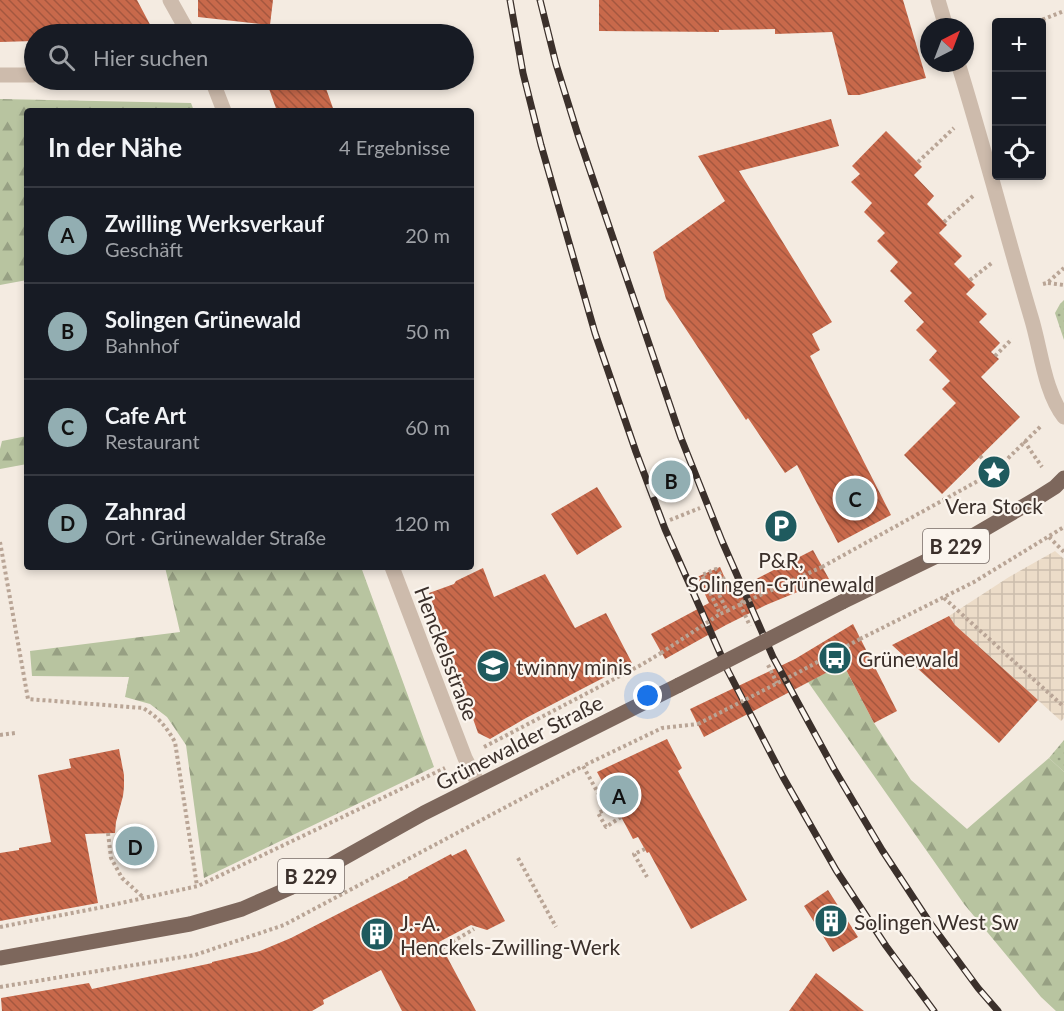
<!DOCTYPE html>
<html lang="de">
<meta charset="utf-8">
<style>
:root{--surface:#171b24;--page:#20242c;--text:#f1f3f6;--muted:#9ea1a6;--line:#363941;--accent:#92aeb2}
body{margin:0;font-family:Lato,sans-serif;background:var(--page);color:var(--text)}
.controls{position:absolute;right:18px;top:18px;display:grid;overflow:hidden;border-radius:6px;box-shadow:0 3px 9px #0003}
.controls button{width:54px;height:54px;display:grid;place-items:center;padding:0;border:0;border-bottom:2px solid var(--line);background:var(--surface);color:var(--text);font:30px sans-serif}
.compass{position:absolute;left:920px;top:18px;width:54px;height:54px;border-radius:50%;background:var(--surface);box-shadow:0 3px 9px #0003;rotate:42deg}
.you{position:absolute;left:648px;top:696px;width:21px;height:21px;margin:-15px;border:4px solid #fff;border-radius:50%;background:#1a73e8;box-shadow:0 0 0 9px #1a73e833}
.badge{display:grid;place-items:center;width:39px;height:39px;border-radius:50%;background:var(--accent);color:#111;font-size:20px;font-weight:700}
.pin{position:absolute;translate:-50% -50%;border:3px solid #fff;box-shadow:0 2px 6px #0006}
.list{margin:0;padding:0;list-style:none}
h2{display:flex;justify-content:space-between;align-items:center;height:78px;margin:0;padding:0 24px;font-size:26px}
h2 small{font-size:20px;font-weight:400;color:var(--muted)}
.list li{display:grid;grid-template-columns:39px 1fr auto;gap:18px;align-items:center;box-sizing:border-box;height:96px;padding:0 24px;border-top:2px solid var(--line)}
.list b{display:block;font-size:22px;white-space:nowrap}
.list p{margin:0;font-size:20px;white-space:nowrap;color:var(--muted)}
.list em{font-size:20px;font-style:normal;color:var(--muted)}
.icon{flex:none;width:33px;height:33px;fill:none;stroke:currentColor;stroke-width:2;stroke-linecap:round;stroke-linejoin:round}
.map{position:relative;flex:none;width:1064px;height:1011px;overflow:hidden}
.search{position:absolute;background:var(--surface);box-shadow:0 3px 9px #0003;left:24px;top:24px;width:450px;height:66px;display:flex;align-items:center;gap:15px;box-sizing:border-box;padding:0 21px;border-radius:33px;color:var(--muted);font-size:22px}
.panel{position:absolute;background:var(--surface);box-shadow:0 3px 9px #0003;left:24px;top:108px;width:450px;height:462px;border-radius:6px}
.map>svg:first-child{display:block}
.grass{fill:url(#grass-dots)}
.forest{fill:url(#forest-firs)}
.plaza{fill:url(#plaza-grid)}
.building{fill:url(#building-back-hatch)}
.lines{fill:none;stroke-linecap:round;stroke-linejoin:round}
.path{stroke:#b9a596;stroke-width:4;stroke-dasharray:3 3;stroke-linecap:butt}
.minor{stroke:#cdbbac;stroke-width:15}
.major{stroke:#7d675c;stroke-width:15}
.rail-casing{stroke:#3b302b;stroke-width:7}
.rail{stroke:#fbf5ee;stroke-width:4.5;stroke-dasharray:14;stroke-linecap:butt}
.path-bridge{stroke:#b9a596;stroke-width:4;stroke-dasharray:3 3;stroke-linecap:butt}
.major-bridge{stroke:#7d675c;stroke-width:15}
.labels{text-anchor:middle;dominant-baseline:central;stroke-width:4.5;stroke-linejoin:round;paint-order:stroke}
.shield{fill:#fbf5ee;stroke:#756b66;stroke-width:1.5}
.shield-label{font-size:20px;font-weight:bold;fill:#3b302b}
.poi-label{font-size:21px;fill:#3b302b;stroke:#fbf5ee;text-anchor:start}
.street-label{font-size:21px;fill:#3b302b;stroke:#fbf5ee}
</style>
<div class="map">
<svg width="1064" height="1011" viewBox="0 0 1064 1011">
<defs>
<pattern id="grass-dots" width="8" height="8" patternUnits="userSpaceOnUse" patternTransform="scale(1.5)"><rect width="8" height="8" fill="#b8c4a0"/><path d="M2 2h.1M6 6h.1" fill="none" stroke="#97a083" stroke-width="1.8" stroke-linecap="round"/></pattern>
<pattern id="forest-firs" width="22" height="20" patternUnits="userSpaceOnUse" patternTransform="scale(1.5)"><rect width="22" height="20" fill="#b8c4a0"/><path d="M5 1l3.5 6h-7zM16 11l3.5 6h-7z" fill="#97a083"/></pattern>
<pattern id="plaza-grid" width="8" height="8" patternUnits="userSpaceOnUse" patternTransform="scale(1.5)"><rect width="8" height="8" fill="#ecdcc8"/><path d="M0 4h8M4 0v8" fill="none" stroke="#cbbdac"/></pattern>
<pattern id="building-back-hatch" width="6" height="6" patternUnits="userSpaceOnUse" patternTransform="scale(1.5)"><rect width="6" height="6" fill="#c8694b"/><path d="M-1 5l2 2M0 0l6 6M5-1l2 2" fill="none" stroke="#a4573f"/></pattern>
</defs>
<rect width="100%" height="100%" fill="#f4ebe1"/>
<path class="grass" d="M1064 300V340L1055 313 1060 304Z
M1064 740V772L1049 758Z"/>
<path class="forest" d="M0 99 191 103 194 111H27V280L0 285Z
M27 436V464L0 469V449L2 441Z
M165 567H361L434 767 204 878 186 745 167 717 150 704 125 697 129 677 32 676 30 651 180 632Z
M843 664 874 723 911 780 967 829 1049 758 1064 772V1011H1056L1041 997 964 904 808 682Z"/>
<path class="plaza" d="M1055 551 1064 559V718L1061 721 955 625 949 616 1009 577Z"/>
<path class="building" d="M0 0H137L155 34H34V41L0 42Z
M198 0H273L270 25 198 17Z
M599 0H903L926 78 859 95H848L832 32 775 34V29L719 30V32L599 31Z
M286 80H323L334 111H277L268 86Z
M831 119 839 146 739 171 832 322 812 334 820 350 810 356 891 515 838 543 797 465 785 473 748 418 746 420 666 299 653 252 725 201 698 156Z
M886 131 922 167 914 175 934 196 927 204 947 225 939 233 962 256 954 264 975 285 966 294 987 314 979 322 1000 343 991 352 999 359 981 377 1020 417 942 494 904 455 956 403 942 389 950 381 929 360 937 351 916 330 924 322 904 301 912 293 890 271 898 262 877 241 885 233 864 212 872 203 851 182 860 174 852 166Z
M597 487 622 527 577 555 551 514Z
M813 550 829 579 766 605 726 625 665 659 651 634 709 603 697 577 720 567 731 592Z
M483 568 494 597 545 574 575 628 606 613 632 663 526 718 490 739 478 733 429 593 454 584 456 581Z
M949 616 955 625 1038 700 999 743 892 645Z
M853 624 897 711 874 723 843 664 704 737 690 709 795 659Z
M667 739 682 768 678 771 747 900 691 929 649 852 647 853 638 837 633 839 597 772Z
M119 749 124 775V787L123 796 116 822 115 833 85 834 98 903 0 921V853L19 850V848L51 842 38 775 71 768 69 759Z
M466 849 505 921 487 930 471 925 439 942 476 1011H402L381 970 323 1000 324 1004 312 1011H2L1 998 89 983 92 989 212 963V962L260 951 291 938 408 878V877L451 854 452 856Z
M828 890 858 937 833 952 804 906Z
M816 973 864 1011H789Z"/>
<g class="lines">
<path class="path" d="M1037 22 1039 21 1064 11
M918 162 954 128
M944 222 973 196
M970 280 993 262
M1048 283 1064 285
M1043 284 1047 283 1064 268
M995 356 1012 339
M1024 441 1042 467
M980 456 994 472
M670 520 700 508
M1049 537 1064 552
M0 542 28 699 143 708C159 718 165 725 175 742L197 886
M822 567 994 472 1042 425
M714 584 727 611 743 603 716 569 702 575 720 614 727 611
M944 598 1063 706 1064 705
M740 604 750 626
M860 639 974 582 1064 527
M768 665 777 683
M0 735 15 733
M484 747 641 665 661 653
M621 817 606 827 598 813 607 809 583 766 662 728 698 724
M108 833 111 858 122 878 144 898
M645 849 634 854 647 877
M518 858 556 927
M0 927 103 907 198 886 445 768
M442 948 474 929
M0 987 195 955 284 925 583 766"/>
<path class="minor" d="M170 0 189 34
M938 0 946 27
M958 63C984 147 1006 233 1031 317 1041 349 1044 391 1064 417
M0 75H34
M212 80 224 111
M392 567 465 758 479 785"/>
<path class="major" d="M842 602 947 551 1036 499 1055 487 1064 478
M0 958 190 924 242 909 290 888 424 813 679 685"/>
<g class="rail-casing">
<path id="rail" d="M510 0 523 73 541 145 595 333 636 452 665 529 728 671 783 777 836 870 886 946 934 1011
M540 0 556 64 578 135 681 438 722 541 773 657 834 769 882 850 928 920 978 988 998 1011"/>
</g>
<use href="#rail" class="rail"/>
<path class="path-bridge" d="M743 603 822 567
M661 653 720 614
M698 724 801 671 860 639"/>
<path class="major-bridge" d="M679 685 842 602"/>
</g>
<defs>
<g id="sight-disc" transform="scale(1.725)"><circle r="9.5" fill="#1f5a5e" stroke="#fbf5ee"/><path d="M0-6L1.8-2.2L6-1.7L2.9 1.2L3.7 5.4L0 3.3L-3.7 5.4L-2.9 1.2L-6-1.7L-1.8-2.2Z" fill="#fff"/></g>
<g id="parking-disc" transform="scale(1.725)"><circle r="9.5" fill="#1f5a5e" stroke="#fbf5ee"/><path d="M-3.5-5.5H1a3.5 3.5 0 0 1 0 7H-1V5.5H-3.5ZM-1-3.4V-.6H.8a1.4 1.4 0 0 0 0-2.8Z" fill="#fff"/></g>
<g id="bus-disc" transform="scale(1.725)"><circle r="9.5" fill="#1f5a5e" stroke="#fbf5ee"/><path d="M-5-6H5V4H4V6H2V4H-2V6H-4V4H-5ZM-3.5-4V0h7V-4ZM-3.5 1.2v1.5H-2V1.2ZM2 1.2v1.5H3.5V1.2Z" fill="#fff"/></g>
<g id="school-disc" transform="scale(1.725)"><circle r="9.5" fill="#1f5a5e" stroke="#fbf5ee"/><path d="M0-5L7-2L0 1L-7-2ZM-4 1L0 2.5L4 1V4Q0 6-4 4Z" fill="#fff"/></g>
<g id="building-disc" transform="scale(1.725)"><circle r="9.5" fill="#1f5a5e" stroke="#fbf5ee"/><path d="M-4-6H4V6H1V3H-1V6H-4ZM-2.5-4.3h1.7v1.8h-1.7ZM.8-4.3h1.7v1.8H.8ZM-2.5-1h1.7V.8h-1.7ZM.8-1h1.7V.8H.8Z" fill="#fff"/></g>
</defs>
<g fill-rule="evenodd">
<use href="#sight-disc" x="994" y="472"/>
<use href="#parking-disc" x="781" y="526"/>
<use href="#bus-disc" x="835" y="658"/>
<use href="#school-disc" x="493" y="666"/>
<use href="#building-disc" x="831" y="921"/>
<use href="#building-disc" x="377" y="934"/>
</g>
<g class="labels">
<g class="shield">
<rect x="923" y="529" width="66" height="34" rx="4.5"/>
<rect x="278" y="859" width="66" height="34" rx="4.5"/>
</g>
<g class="shield-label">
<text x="956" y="546">B 229</text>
<text x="311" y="876">B 229</text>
</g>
<g class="poi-label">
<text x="994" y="505" text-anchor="middle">Vera Stock</text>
<text x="781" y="559" text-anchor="middle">P&amp;R,<tspan x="781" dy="24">Solingen-Grünewald</tspan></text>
<text x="858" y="658">Grünewald</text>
<text x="516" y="666">twinny minis</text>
<text x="854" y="921">Solingen West Sw</text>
<text x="400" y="922">J.-A.<tspan x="400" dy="24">Henckels-Zwilling-Werk</tspan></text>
</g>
<g class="street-label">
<text transform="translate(447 653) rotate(69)">Henckelsstraße</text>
<text transform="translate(519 742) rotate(-27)">Grünewalder Straße</text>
</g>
</g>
</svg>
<div class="controls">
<button>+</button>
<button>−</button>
<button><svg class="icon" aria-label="locate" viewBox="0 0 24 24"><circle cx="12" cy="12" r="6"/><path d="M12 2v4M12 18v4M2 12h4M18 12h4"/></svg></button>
</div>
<svg class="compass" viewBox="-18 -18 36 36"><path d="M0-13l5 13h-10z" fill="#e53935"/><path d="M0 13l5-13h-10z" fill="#9ea1a6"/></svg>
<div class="you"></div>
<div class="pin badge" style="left:619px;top:795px">A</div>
<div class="pin badge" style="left:671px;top:480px">B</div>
<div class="pin badge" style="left:855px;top:498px">C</div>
<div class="pin badge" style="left:135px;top:846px">D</div>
<div class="search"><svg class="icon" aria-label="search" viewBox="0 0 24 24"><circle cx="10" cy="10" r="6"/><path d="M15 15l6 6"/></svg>Hier suchen</div>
<section class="panel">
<h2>In der Nähe<small>4 Ergebnisse</small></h2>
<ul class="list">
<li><span class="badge">A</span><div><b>Zwilling Werksverkauf</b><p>Geschäft</p></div><em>20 m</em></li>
<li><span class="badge">B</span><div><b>Solingen Grünewald</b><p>Bahnhof</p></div><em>50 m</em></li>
<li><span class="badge">C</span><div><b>Cafe Art</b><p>Restaurant</p></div><em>60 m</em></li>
<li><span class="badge">D</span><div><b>Zahnrad</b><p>Ort · Grünewalder Straße</p></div><em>120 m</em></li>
</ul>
</section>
</div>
